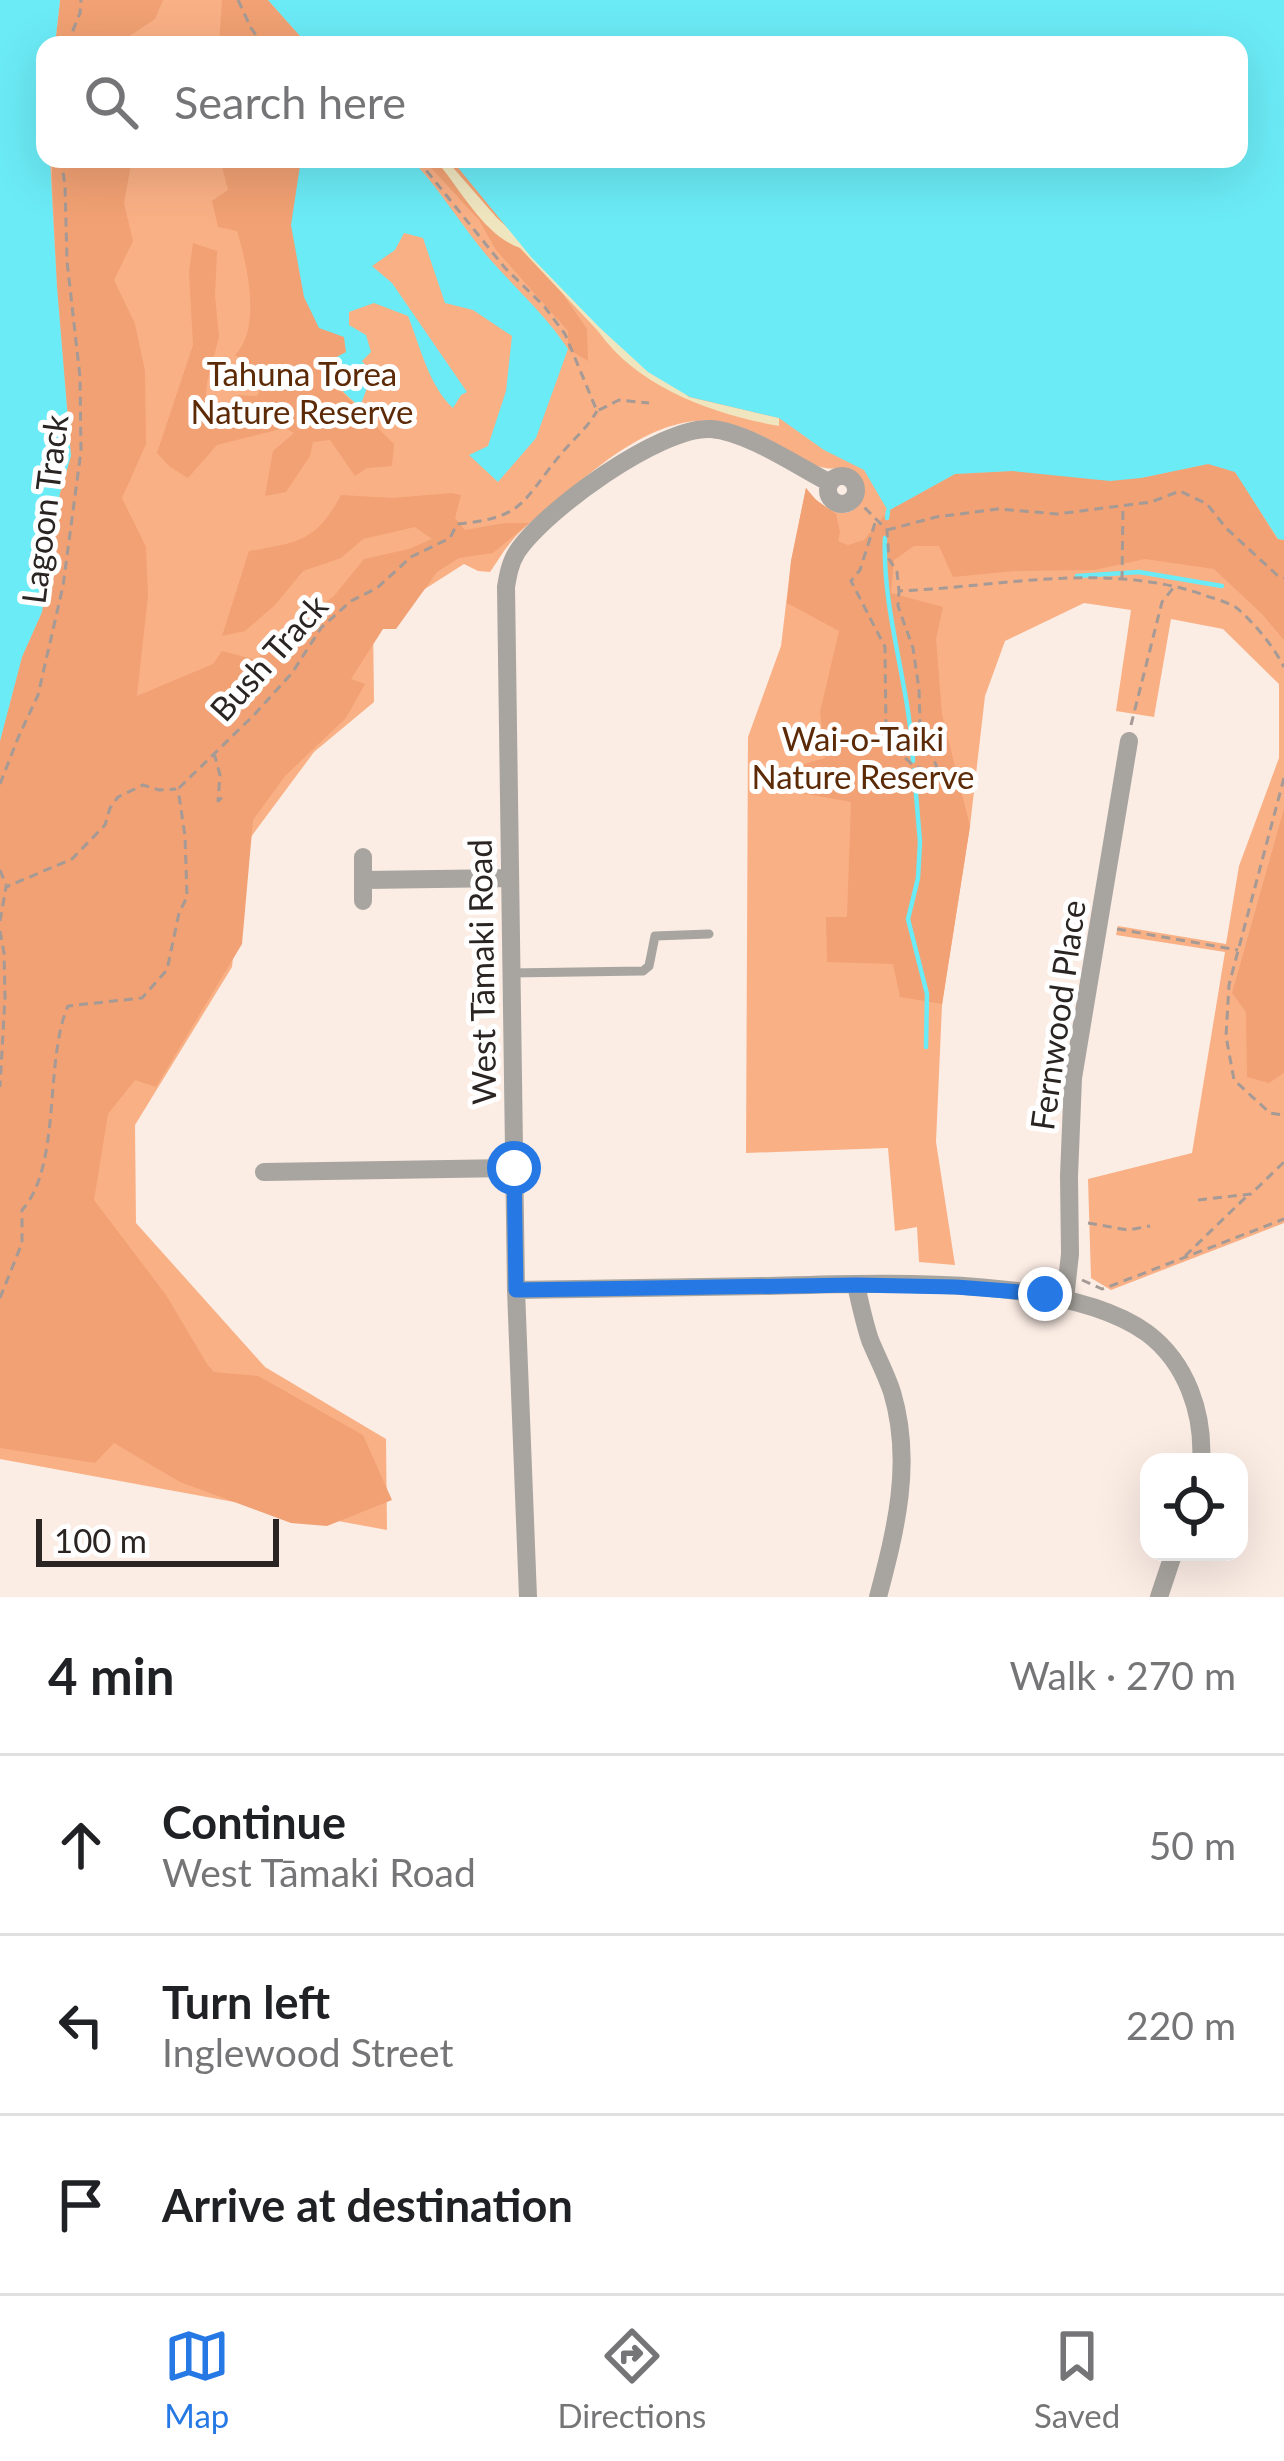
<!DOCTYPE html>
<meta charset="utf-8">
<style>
:root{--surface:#fff;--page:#f2f2f2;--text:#202124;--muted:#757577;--line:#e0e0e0;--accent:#2679e4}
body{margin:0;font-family:Lato,sans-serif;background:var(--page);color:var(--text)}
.controls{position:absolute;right:36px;bottom:36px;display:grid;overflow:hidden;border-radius:24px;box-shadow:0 12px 48px #0002}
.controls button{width:108px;height:108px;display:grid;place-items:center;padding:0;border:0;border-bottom:3px solid var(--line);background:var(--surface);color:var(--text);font:60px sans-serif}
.scale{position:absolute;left:36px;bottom:30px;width:243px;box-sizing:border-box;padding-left:12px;border:6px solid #2a2522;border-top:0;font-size:33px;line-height:42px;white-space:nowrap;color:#2a2522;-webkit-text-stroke:9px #fff;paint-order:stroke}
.stop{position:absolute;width:36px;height:36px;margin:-27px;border:9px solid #2679e4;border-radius:50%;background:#fff}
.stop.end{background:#2679e4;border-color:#fff;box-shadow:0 3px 12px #0008}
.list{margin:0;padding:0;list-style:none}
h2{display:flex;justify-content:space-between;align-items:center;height:156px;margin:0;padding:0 48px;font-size:51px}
h2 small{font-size:39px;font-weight:400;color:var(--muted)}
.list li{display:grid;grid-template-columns:78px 1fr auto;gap:36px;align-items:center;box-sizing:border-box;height:180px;padding:0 48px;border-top:3px solid var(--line)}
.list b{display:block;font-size:45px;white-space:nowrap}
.list p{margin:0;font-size:39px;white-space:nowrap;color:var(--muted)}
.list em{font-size:39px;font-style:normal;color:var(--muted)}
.icon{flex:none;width:66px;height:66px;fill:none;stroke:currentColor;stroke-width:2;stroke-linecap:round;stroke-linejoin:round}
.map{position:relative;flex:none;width:1284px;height:1597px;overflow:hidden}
.search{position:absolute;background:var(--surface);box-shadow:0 12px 48px #0002;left:36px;right:36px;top:36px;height:132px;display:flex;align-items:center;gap:30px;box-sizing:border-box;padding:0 42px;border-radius:24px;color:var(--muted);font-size:45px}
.sheet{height:696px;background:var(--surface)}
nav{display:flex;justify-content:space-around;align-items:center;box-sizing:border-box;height:168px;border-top:3px solid var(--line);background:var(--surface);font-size:33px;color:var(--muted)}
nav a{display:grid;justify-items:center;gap:6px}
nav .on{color:var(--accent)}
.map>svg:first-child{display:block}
.green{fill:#fab085;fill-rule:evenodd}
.forest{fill:#f1a173}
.sand{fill:#efe6c0}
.water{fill:#6bebf6}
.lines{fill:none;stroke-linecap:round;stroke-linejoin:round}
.stream{stroke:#6bebf6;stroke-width:4.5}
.path{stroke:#a59a95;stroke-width:3;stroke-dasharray:9 6;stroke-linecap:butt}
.lane{stroke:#a8a49f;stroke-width:9}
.street{stroke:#a8a49f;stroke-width:18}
.route{stroke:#2679e4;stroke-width:15}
.labels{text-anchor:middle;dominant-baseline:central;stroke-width:10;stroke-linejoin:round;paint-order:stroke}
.park-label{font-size:33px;fill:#5c2a06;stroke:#fff}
.street-label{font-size:33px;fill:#2a2522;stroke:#fff}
</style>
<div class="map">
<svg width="1284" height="1597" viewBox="0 0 1284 1597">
<rect width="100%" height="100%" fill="#fbece4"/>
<path class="green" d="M0 0H60L56 37 63 0H1284V1223L1111 1290 1091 1278 1088 1179 1192 1153 1225 952 1116 935 1118 926 1226 944 1239 866 1279 758V684L1223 629 1171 619 1154 717 1116 711 1131 610 1084 603 1005 641 985 696 970 826 942 1005 936 1142 955 1265 919 1262 917 1227 895 1231 888 1148 746 1153 748 737 781 646 791 562 806 488C812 498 830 513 843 513 859 513 868 494 861 480 852 462 835 472 821 467 815 466 809 462 804 459 775 443 745 423 711 421 653 416 593 470 552 505 538 517 522 528 511 542 503 551 497 562 490 572L478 571 464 564 373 622 374 702 314 752 245 845 232 967 135 1125 136 1223 265 1367 386 1439 387 1530 0 1459ZM306 44 1239 45V159H451L490 210 446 159H54L53 184 50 159H45V45Z"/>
<path class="forest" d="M60 0H163L155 19 125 39 126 45H55Z
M222 0H268L308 45H219Z
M51 159H132L124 203 133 241 114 280 135 324 145 371 146 444 122 498 146 547 148 595 137 696 213 664 222 651 256 660 274 641 334 596 364 559 409 549 432 539 415 527 363 539 341 558 303 571 275 605 245 631 222 636 249 551C297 543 317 541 341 495L392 498 452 493 461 495 455 518 465 530 505 523H529L493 553 459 558 437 572 396 629H383L351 679 365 684 346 718 285 776 253 820 242 944 156 1087 135 1080 108 1114 94 1200 166 1295 207 1364 214 1372 258 1376 363 1435 392 1500 327 1526 291 1523 180 1482 114 1443 95 1463 0 1448V741L22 657 42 612 60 493 71 456 57 287Z
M220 159H301L297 191 344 337 346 352 333 360 332 368 337 387 394 444 392 466 367 468 355 476 330 440 313 442 310 456 286 492 265 496 273 451 294 433 285 428 217 445 188 478 170 467 157 453 193 345 189 272 193 243 217 251 215 296 219 337 207 383 204 415 219 416 237 395 257 396 267 376 235 355C262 328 247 264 237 231L218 227 212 201 228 190Z
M423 159H451L560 290 587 329 588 361 568 349V331L496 250 479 220Z
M1209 464 1235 471 1277 539 1284 540V640L1262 614 1214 569 1145 559 1094 570 1015 571 953 577 939 546H914L894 560 891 593 943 607 936 639 942 714 970 826 942 1004 900 997 893 964 827 962 826 917H847L851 802 801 793 797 766 825 758 820 712 839 631 787 603 791 561 806 488 816 500 836 514 840 532 838 541 848 545 864 540 888 511 955 474 1012 471 1141 478Z
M1284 809V1073L1269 1083 1247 1077 1246 1012 1232 993Z"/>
<path class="sand" d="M449 163 497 218 689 397 779 418V426C713 414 638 388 598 331L520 248C486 236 463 194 442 168Z"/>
<path class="water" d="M0 0H60L55 45H45V159H50L57 287 71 456 60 493 42 612 22 657 0 741Z
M268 0H1284V540L1278 539 1235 472 1208 464 1141 478 1110 481 1012 471 955 474 888 511 864 470 824 450 779 418 690 397 648 372 599 327 531 257 451 159H1239V45H308Z
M301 159H411C439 188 461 225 487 256 514 287 546 315 568 349L536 438 498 482 469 455 488 446 506 391 512 336 473 310 445 303 423 238 404 233 395 250 372 266 392 283 467 392 461 395 453 408C429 386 420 346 408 316L374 303 349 312V325L366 335 371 352 362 361 372 374 360 407C344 393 330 383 333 359L346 352 344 337 319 328 304 297 291 225Z"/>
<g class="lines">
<path class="stream" d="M887 518 888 511
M885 538C882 613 910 685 913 761
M1077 576 1139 572 1222 586
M914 770 920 842 918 878 908 919 927 994 926 1047"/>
<path class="path" d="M238 0 251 28 263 45
M67 45 80 13 81 0
M417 159 505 268 544 306 565 334 597 411 619 400 649 403
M854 497 887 530 889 559 897 572 899 591C999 587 1106 561 1204 595 1215 599 1229 602 1238 609 1255 624 1274 647 1284 667
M875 523 860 570 851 581 885 647 886 731 902 755 914 766 940 775 920 725 919 689 913 648 898 606 899 591
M887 530 936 517 998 509 1057 514 1151 502 1180 491 1207 504 1226 528 1277 575 1284 578
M1122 580 1123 507
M1131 725 1162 602 1174 587
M214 753 220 775 218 801 224 796
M1284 778 1229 985 1226 1036 1234 1080 1270 1113 1284 1115
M0 784 18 738 38 695 63 586 81 451 80 377 67 261 65 185 61 159
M179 788 253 716 292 673 321 628 351 601 377 588 411 557 450 538 457 524C525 518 522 501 561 454 575 437 585 431 597 411
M0 870 6 885
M0 921 6 887 72 859 105 825 110 808 118 797 143 785 159 790 176 789
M1117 929 1238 950
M0 931 4 953 5 997 0 1087
M1198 1200 1251 1194 1284 1162
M1088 1223 1128 1230 1150 1226
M1185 1256 1247 1196
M1082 1280 1102 1289 1108 1287 1284 1219
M0 1298 22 1243V1210C62 1166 44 1060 68 1006L142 998 167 970 179 913 187 897 185 836 178 789"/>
<path class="lane" d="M511 973 643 971 649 966 655 936 709 934"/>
<path class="street" d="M828 490a14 14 0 1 1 28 0a14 14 0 1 1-28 0Z
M364 880 509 878
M363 901V857
M264 1172 514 1168
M856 1285C860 1303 864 1322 870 1340 877 1357 886 1374 892 1392 913 1462 896 1529 878 1597
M516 1290C598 1289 680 1287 763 1286 866 1284 1062 1272 1147 1333 1187 1363 1204 1414 1201 1462
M1065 1299 1070 1254 1069 1176 1073 1078 1129 741
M528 1597 516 1290 506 587C508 575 510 563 517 552 544 511 660 426 711 429 748 432 797 466 830 483
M1159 1597 1174 1552"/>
</g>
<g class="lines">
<path class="route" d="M514 1168 516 1290 856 1285 956 1287 1045 1294"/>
</g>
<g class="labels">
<g class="park-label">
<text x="302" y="373">Tahuna Torea<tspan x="302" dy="38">Nature Reserve</tspan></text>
<text x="863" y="738">Wai-o-Taiki<tspan x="863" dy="38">Nature Reserve</tspan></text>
</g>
<g class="street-label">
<text transform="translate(44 509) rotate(-83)">Lagoon Track</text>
<text transform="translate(268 657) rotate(-48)">Bush Track</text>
<text transform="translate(481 972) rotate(-91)">West Tāmaki Road</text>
<text transform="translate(1057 1015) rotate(-82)">Fernwood Place</text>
</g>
</g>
</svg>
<div class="controls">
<button><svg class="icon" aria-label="locate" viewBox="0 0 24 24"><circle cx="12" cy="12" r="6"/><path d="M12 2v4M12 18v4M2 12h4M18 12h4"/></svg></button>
</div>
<div class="scale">100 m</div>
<div class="stop" style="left:514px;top:1168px"></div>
<div class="stop end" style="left:1045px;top:1294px"></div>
<div class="search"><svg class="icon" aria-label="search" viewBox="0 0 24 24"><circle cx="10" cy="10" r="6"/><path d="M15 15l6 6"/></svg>Search here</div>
</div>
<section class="sheet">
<h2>4 min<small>Walk · 270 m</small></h2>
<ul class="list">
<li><svg class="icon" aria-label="ahead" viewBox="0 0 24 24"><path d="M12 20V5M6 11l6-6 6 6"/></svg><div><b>Continue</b><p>West Tāmaki Road</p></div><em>50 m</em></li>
<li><svg class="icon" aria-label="left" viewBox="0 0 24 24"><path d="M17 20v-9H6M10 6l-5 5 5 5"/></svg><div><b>Turn left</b><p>Inglewood Street</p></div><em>220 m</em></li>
<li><svg class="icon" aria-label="arrive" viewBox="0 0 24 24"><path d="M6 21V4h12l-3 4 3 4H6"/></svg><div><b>Arrive at destination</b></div></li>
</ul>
</section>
<nav>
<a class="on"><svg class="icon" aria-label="map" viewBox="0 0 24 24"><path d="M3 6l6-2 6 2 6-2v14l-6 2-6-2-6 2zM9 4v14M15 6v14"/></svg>Map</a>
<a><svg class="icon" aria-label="directions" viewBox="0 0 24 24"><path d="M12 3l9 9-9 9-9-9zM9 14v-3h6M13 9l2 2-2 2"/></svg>Directions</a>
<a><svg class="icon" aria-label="saved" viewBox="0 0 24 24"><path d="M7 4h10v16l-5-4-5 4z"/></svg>Saved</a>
</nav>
